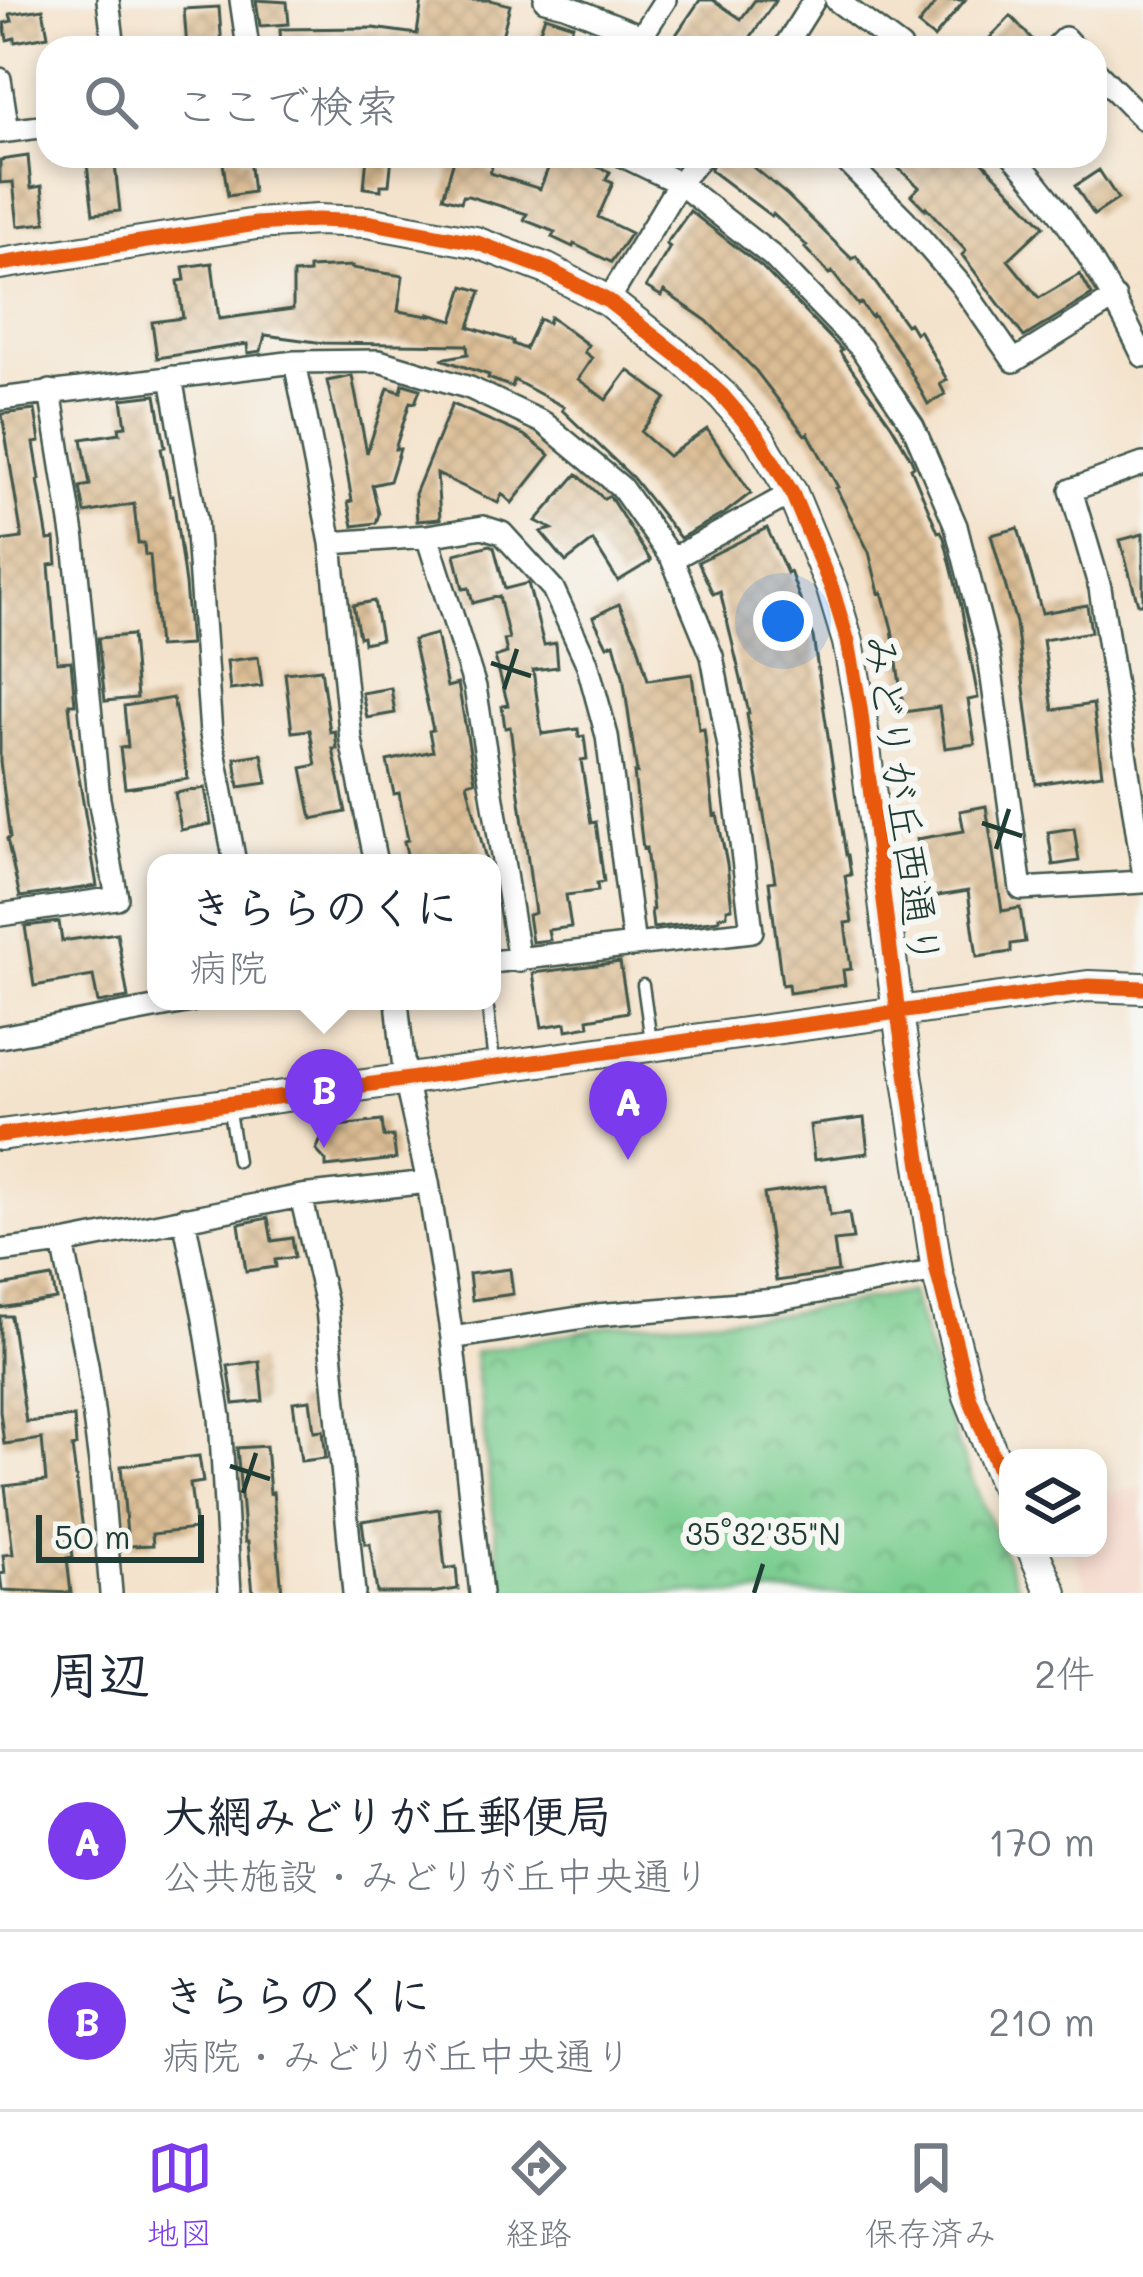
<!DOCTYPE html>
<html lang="ja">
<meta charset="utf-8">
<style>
:root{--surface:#fff;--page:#f6f6f7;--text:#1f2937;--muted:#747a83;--line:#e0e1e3;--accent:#7c3aed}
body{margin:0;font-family:Mali,"Klee One",sans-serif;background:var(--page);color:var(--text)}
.controls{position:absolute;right:36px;bottom:36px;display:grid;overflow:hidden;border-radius:24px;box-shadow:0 6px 18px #0003}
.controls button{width:108px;height:108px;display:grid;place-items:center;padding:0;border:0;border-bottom:3px solid var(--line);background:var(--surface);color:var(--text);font:60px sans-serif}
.scale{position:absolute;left:36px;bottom:30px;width:168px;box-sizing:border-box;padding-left:12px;border:6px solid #1f3d34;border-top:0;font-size:33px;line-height:42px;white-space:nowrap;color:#1f3d34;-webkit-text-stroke:9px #f6f6f2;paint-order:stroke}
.you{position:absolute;left:783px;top:621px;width:42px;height:42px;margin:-30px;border:9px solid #fff;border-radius:50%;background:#1a73e8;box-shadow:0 0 0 18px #1a73e833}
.badge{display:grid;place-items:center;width:78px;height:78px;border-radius:50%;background:var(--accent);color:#fff;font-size:39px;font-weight:700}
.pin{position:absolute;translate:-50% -99px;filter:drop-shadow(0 3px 6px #0008)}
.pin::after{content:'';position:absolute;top:63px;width:42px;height:36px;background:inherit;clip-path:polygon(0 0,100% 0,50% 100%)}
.popup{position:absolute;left:147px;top:854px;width:354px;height:156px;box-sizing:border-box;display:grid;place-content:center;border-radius:24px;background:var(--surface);filter:drop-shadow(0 3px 9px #0005);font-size:39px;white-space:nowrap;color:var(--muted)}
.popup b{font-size:45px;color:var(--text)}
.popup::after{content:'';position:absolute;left:50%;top:100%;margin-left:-24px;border:24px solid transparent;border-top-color:var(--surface)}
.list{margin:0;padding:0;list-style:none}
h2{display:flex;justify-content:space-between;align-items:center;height:156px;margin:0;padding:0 48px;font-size:51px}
h2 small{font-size:39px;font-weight:400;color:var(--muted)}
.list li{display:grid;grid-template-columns:78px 1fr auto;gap:36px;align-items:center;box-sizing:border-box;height:180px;padding:0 48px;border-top:3px solid var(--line)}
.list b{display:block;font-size:45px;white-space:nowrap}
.list p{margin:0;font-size:39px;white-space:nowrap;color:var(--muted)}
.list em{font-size:39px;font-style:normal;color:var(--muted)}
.icon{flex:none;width:66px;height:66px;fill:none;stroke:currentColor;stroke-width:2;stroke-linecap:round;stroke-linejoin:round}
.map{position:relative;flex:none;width:1143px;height:1593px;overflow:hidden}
.search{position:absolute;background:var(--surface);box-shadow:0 6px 18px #0003;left:36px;right:36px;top:36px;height:132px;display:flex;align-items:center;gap:30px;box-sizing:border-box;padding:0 42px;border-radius:36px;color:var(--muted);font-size:45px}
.sheet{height:516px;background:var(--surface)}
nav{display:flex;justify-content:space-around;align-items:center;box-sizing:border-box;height:168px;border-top:3px solid var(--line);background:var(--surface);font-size:33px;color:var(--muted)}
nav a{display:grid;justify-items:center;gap:6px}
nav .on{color:var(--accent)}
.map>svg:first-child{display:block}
.built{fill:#f6d2c3}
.park{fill:url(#park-crowns);stroke:#4e8662;stroke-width:3}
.building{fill:url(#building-cross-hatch)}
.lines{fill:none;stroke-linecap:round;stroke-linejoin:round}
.lane-casing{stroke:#3f564b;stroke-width:15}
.street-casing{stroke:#3f564b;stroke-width:26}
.secondary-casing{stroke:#3f564b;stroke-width:34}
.lane{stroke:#fff;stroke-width:10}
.street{stroke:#fff;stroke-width:21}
.secondary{stroke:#fff;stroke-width:30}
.cycleway-casing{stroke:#f6f6f2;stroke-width:22}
.cycleway{stroke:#e8590c;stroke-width:15}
.ticks{fill:none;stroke:#1f3d34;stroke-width:4.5}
.labels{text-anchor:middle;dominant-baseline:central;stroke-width:12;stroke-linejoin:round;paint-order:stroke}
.street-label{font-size:42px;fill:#1f3d34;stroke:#f6f6f2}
.ticks-label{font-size:30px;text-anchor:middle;fill:#1f3d34;stroke:#f6f6f2;stroke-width:12;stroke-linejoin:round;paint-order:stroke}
</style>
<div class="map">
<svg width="1143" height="1593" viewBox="0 0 1143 1593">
<defs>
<pattern id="park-crowns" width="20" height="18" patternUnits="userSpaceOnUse" patternTransform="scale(3)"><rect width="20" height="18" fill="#7cce90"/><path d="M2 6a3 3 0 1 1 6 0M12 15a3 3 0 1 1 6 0" fill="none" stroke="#65a876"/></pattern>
<pattern id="building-cross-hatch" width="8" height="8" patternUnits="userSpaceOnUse" patternTransform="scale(3)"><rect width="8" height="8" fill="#dcbd94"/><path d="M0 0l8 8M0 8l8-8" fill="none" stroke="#bca380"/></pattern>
</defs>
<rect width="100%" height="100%" fill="#f6f6f2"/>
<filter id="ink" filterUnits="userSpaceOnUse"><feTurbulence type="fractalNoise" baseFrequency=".00833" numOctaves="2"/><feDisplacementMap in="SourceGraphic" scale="24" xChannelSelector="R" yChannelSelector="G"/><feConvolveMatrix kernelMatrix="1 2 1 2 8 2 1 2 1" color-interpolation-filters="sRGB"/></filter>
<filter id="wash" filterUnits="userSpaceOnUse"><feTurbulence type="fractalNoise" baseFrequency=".004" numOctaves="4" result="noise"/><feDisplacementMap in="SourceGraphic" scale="48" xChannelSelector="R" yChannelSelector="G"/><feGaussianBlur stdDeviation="2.7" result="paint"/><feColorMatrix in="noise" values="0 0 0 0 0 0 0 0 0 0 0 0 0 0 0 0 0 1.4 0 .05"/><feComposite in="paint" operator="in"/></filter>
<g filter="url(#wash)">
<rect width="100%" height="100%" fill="#f4e3cc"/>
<path class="built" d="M1143 1487V1593H1088L1072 1548H1098V1496Z"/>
<path class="park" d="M911 1292 957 1444 1021 1593H503L474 1353 611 1325 777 1315Z"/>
<g id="blocks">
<path class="building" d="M256 0 287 2 289 24 260 26Z
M422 0H490L510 5 499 48H281L280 29 373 28 417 34Z
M700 0H713L741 19 755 0H776L743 48H725L710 37 702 48H667Z
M938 0H965L934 38 918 25Z
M219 7 222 48H187L184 9Z
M43 9 48 36 15 42V38L7 40 4 23 12 21 10 14Z
M545 16 573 25 571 30 600 48H534Z
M1011 16 1040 48H980Z
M28 156 31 188 42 186 46 223 18 226 13 182 0 183V160Z
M86 156H114L120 211 93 214Z
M222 156H242V160L249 159 253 192 228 196Z
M367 156H392L389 185H381V190L364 188Z
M455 156H495L490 173 540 189 553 156H572L610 172 606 180 613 183 598 217 631 233 611 262 574 244 573 247 552 237 555 232 524 220 527 214 468 196H463L461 202 443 197Z
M717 156H762L753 167 786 194 852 259 856 256 906 325 909 323 915 333 919 330 947 380 940 384 945 394 928 404 900 353 873 315 871 317 861 303 858 305 832 272 829 274 805 248 807 246 773 214 771 216 710 170Z
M885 156H977L1044 226 1008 260 1039 298 1080 274 1092 295 1024 337 962 255 966 251 926 207 925 209 911 195 919 187Z
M1099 170 1118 199 1094 215 1075 186Z
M690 211 762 267 839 347 842 350 840 352 892 426 911 459 914 466 911 468 938 532 941 531 944 538 961 606 978 698 968 700 975 744 945 748 939 707 904 712 892 629 882 592 879 593 869 552 836 488 838 487 808 433 805 435 756 371 707 321 664 291 661 296 646 287 670 247 666 244Z
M212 263 219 319 293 309V274L309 273V268L352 266V268L403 276 398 311 429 316V314L453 321 464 286 481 291 469 327 513 341V344L525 349 539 319 548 323 550 317 588 345 584 352 592 358 578 379 606 400 628 370 666 398 641 432 668 456 707 429 751 493 725 513 680 538 633 478 562 410 564 407 514 380 512 387 488 378 489 375 441 359 468 354 467 345 324 343 265 335 261 351 248 353 247 344 157 358 152 322 183 318 178 281 185 280 183 267Z
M352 376 367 453 388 388 401 392 403 384 420 389 415 403 410 402 395 449H400L390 481 372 485 379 514 376 523 353 526 348 502 352 501 344 455 327 381Z
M156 395 165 447 161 448 170 496H173L185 584 190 645 158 647 150 555H145L144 543H138L134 504 85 513 80 487 90 485 82 439 120 433 119 427 126 426 122 399Z
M452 404 524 435 550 455 512 503 502 494 498 503 437 474 440 519 417 521 415 494Z
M35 410 40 442 34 443 40 479 38 480 48 540 55 539 57 564 49 565 57 662 71 661 75 704H69L73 741 97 886 20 897 7 839 10 838 0 762V541L22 538 2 414Z
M577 474 604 499 608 496 610 497 651 561 618 581 593 541 566 562 541 532 552 529 536 521Z
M767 528 787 573 790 571 813 637 846 855H848L851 875 845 876 852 922 845 923 851 969 843 970 845 985 789 993 788 984 782 985 769 882 775 881 747 714 749 713 720 591 713 594 698 562Z
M1018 528 1042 613 1087 605 1091 632 1043 640 1053 710 1093 704 1102 774 1036 784 1016 623 991 535Z
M1143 534V604H1138L1120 540Z
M490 545 494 547 505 589 528 583 544 645 556 643 558 667 533 670 542 734 578 729 579 737 584 736 587 759 581 760 591 823 596 822 604 882 597 883 598 891 566 895 571 927 548 930 550 940 532 942 528 915 535 913 510 727 505 728 502 706 508 705 495 657 507 653 504 640 509 639 499 596 473 603 469 588 463 589 455 554Z
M374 601 381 639 364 643 363 636 359 637 353 605Z
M619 604 637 642 648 680 692 674 699 730 704 729 714 815 717 814 727 864 732 908 727 909V915L719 916V920L653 928 651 910H653L646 848 643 849 634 773H637L623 676 614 643 607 646 593 617Z
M436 634 447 687 458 684 475 781 467 783 486 860 472 863H409L404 841 408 840 399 793 394 794 387 761 433 751 429 731 433 730 413 640Z
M132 635 137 698 105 701 98 638Z
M258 657 262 686 230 690 227 661Z
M321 669 330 732 335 731 337 749H333L346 812 312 819 302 768 316 765 310 730 292 732 285 673Z
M391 688 395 713 367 718 362 693Z
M173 698 188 779 125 788 120 748 128 747 124 706Z
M262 754 267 783 239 787 235 758Z
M205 788 211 824 181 830 175 793Z
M986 806 1002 911 1020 908 1025 942 1011 944V952L977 957 968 891 926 898 917 839 964 831 960 811Z
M1074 828 1079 861 1053 865 1048 832Z
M59 922 62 941 117 933 128 998 98 1003 93 976 34 986 25 926Z
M620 962 628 1012 588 1019 589 1026 567 1030 566 1023 542 1027 533 973Z
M864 1118 868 1153 814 1160 810 1125Z
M382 1121 384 1137 393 1136 396 1159 326 1167V1161L316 1150 323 1135 322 1128Z
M826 1185 830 1215 849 1213 853 1239 834 1241 838 1272 776 1281 764 1194Z
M268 1218 272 1241 292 1238 295 1257 275 1260 276 1267 246 1271 239 1224Z
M510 1269 513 1294 472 1300 469 1274Z
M52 1277 56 1299 0 1308V1286Z
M0 1316H11L26 1422 74 1417 76 1446 72 1447 83 1530 70 1532 73 1557 67 1558 71 1593 2 1590 0 1574 5 1573 3 1555 13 1554 5 1486 46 1481 42 1439 4 1444 0 1411Z
M259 1361 263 1401 234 1404 228 1366Z
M310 1400 314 1431 323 1430 326 1458 301 1461 293 1402Z
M266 1446 270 1493 273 1492 282 1593H253L248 1542H245L237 1448Z
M199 1456 203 1482 190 1484 196 1529 152 1534 153 1545 128 1546 121 1466Z
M439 1509 445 1569 456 1567 458 1589 430 1593H377L370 1544H365L362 1521Z"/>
</g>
</g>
<g filter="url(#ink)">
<use href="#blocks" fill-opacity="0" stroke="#3f564b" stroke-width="3"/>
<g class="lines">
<g class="lane-casing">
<path id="lane" d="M643 985 651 1041
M488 1009 494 1064
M228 1105 237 1161"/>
</g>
<g class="street-casing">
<path id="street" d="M108 0 114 48
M241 0 248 48
M545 0 565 5 642 36
M836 0 901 48
M636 45 665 0
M784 48 814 0
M1055 48 1065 38 1074 48
M1095 70 1143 119
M0 79 8 131
M0 132 48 126
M623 156 679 183 772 256 861 348 913 426 956 526 989 656 1021 889 1143 882
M841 156 905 220 961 285 1014 361 1115 298
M1013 156C1067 214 1109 285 1143 356
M608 301 679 183 702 156
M295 362 331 543 351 740 376 863
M171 377 196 520 211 734 235 863
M0 399 295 362 379 361 470 388 544 423 621 487 672 559 712 656 729 747 752 931 492 962
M1143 464 1071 490 1100 588 1143 870
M427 536 475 687 519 961
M331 543 427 536 483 527 502 533 553 589 587 663 607 736 634 946
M672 559 792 493
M0 915 117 898 99 799 74 541 50 391
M397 1001 405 1079 428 1182 452 1338 481 1593
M0 1037 191 1001
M301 1196 327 1309 354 1593
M184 1218 203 1313 220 1417 230 1593
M63 1243 87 1365 100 1463 111 1593
M0 1251 63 1243 301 1196 428 1182
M452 1338 597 1315 775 1300 937 1271"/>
</g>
<g class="secondary-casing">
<path id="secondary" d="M0 264 256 224 317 220 367 222 475 242 547 269 608 301 685 361 722 395 759 438 792 493 832 589 848 642 860 707 898 1014 937 1271 969 1396 1008 1493
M0 1135 1088 986 1143 988
M1032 1548 1052 1593"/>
</g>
<use href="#lane" class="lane"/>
<use href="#street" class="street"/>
<use href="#secondary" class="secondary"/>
<g class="cycleway-casing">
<path id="cycleway" d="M0 264 256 224 317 220 367 222 475 242 547 269 608 301 685 361 722 395 759 438 792 493 832 589 848 642 860 707 898 1014 937 1271 969 1396 1008 1493
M0 1135 1088 986 1143 988"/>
</g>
<use href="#cycleway" class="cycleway"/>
</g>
</g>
<path class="ticks" d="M491 663 531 676M504 689 517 649M982 823 1022 836M996 849 1009 809M230 1466 270 1479M243 1493 256 1453M754 1593 763 1564"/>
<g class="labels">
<g class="street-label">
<text transform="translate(904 800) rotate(82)">みどりが丘西通り</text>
</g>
</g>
<g class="ticks-label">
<text x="763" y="1545">35°32'35"N</text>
</g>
</svg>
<div class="controls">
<button><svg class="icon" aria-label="layers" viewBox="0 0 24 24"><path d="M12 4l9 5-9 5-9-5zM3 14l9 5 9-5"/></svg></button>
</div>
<div class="scale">50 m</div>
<div class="you"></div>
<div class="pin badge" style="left:628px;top:1160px">A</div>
<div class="pin badge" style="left:324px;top:1148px">B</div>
<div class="popup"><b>きららのくに</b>病院</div>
<div class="search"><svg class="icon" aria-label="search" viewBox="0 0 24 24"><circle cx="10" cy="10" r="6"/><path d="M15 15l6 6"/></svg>ここで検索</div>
</div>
<section class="sheet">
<h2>周辺<small>2件</small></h2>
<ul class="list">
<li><span class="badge">A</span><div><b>大網みどりが丘郵便局</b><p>公共施設 · みどりが丘中央通り</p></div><em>170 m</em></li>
<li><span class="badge">B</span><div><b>きららのくに</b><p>病院 · みどりが丘中央通り</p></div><em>210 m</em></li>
</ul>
</section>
<nav>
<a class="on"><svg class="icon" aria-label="map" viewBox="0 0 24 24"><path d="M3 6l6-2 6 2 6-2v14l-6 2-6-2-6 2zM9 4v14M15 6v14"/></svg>地図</a>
<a><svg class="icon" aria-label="directions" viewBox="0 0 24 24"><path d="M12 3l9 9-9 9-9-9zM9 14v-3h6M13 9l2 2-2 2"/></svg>経路</a>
<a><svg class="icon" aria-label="saved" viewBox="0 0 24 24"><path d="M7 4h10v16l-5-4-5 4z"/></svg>保存済み</a>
</nav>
